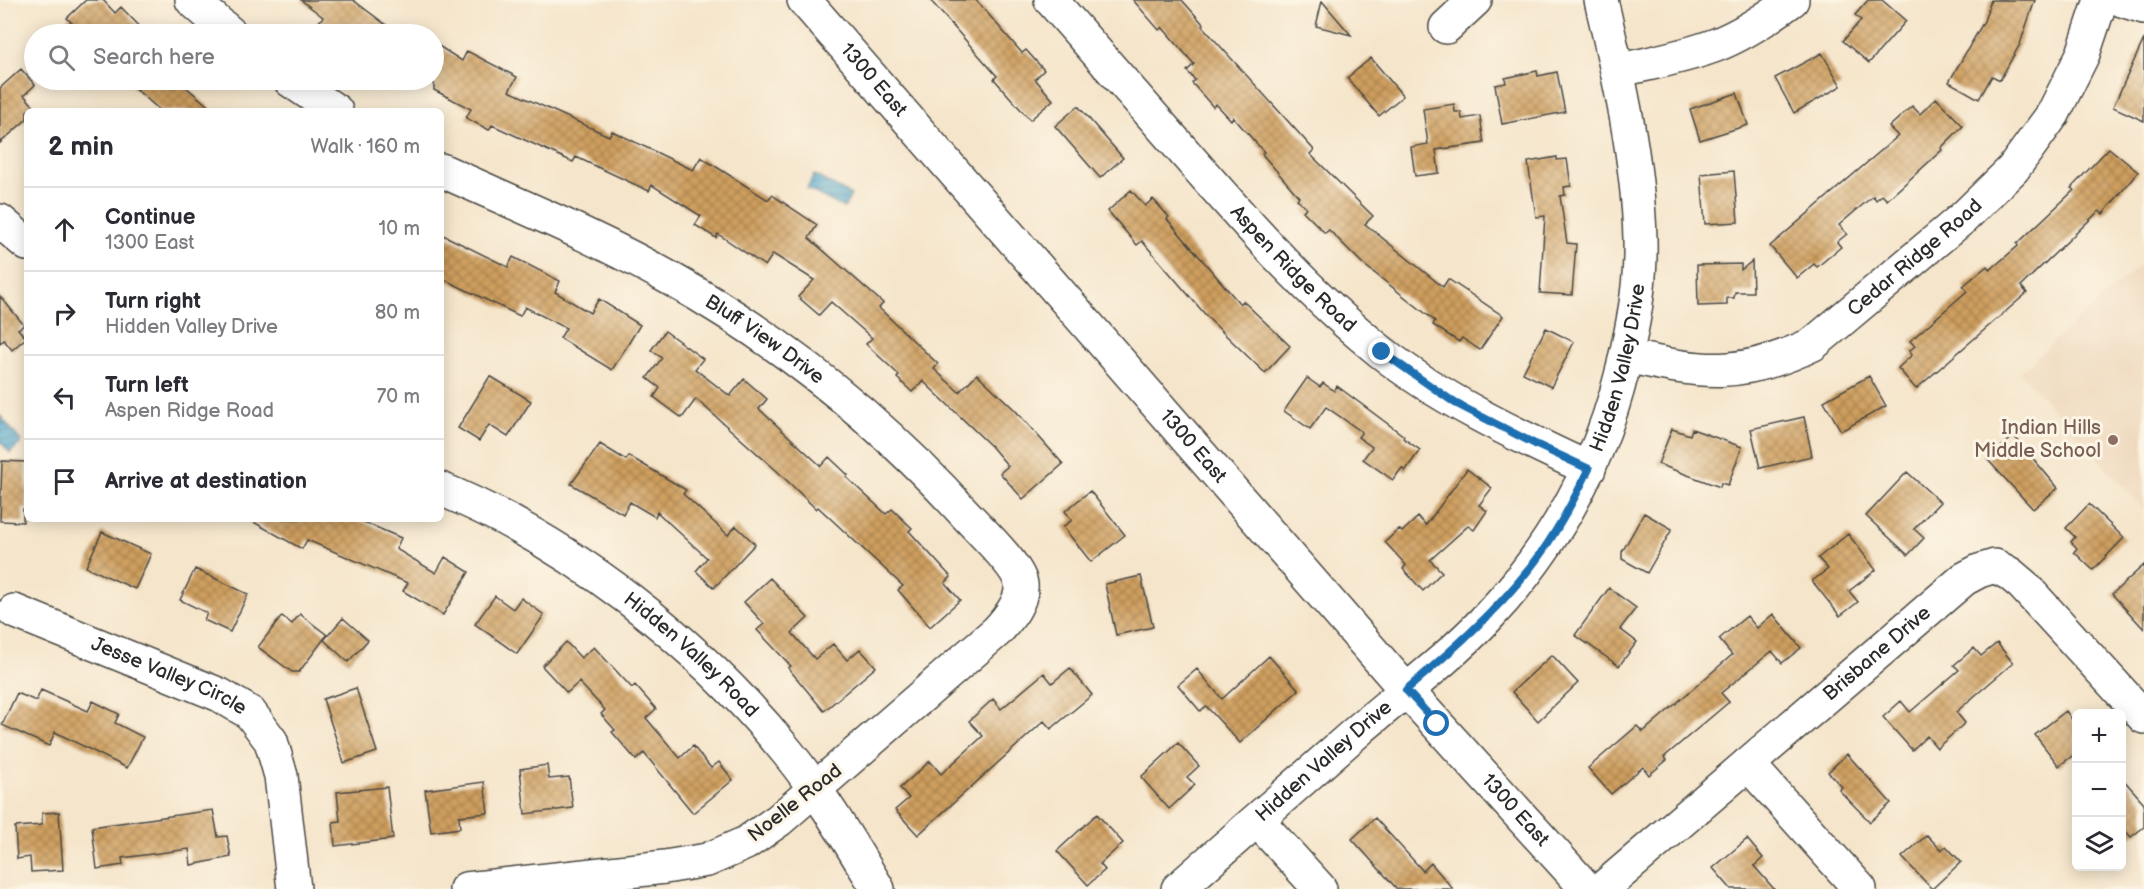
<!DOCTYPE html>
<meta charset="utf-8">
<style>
:root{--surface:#fff;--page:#f7f7f7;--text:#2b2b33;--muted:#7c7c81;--line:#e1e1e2}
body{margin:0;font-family:"Balsamiq Sans",sans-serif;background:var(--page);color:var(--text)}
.controls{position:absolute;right:18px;bottom:18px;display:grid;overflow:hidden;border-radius:9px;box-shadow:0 3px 15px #0003}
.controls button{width:54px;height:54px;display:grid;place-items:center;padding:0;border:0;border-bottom:2px solid var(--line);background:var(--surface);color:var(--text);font:30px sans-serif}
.stop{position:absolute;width:18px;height:18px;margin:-14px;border:4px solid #1f6fb2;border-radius:50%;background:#fff}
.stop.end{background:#1f6fb2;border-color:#fff;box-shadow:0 2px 6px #0008}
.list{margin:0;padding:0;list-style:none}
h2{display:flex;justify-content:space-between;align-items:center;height:78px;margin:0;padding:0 24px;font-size:26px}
h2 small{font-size:20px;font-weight:400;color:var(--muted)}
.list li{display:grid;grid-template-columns:39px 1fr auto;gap:18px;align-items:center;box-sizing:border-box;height:84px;padding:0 24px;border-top:2px solid var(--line)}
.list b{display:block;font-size:22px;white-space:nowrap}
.list p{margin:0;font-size:20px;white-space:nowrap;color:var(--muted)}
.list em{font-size:20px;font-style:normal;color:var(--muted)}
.icon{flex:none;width:33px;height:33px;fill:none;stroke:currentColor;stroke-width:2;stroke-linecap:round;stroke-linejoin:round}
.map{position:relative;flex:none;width:2144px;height:889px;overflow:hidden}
.search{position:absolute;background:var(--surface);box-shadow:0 3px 15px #0003;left:24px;top:24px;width:420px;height:66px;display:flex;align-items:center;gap:15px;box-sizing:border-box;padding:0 21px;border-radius:33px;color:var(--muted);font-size:22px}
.panel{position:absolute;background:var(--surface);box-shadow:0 3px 15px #0003;left:24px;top:108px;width:420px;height:414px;border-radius:9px}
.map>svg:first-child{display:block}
.built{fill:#eed7bb}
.water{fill:url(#water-rules);stroke:#3e687c;stroke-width:1.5}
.building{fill:url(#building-cross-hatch)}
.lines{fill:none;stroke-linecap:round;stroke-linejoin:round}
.minor-casing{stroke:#494743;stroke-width:36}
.major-casing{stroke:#494743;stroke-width:36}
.minor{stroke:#fff;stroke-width:33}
.major{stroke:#fff;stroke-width:33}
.route{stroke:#1f6fb2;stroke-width:8}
.education-dot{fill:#8d6e63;stroke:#fcf5e5;stroke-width:2}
.labels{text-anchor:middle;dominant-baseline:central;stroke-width:6;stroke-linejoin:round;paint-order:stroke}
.street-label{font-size:20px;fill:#2b2b2b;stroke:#fcf5e5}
.education-label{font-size:20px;fill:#785e54;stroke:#fcf5e5;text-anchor:end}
</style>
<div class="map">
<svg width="2144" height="889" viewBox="0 0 2144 889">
<defs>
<pattern id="water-rules" width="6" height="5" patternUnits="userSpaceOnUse" patternTransform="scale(1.5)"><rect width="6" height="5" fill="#50a6cc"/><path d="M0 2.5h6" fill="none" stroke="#4387a6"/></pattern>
<pattern id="building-cross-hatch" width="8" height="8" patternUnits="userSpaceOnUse" patternTransform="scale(1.5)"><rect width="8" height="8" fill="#cf9f5e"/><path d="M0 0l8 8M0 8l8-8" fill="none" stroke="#a8824e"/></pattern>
</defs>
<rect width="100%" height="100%" fill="#fcf5e5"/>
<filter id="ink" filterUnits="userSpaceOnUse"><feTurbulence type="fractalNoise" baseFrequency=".0167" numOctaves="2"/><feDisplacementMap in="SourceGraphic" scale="12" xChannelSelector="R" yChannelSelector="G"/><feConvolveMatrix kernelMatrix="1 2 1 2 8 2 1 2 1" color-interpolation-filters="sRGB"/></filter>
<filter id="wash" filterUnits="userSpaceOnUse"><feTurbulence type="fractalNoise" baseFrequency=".008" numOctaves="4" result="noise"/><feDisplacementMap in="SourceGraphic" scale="24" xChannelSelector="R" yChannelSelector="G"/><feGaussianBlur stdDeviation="1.35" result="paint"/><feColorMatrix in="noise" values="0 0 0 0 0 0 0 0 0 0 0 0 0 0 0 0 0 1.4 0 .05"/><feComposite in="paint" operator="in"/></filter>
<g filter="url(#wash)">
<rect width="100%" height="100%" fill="#f5e5cb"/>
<path class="built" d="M2144 261V509L2020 372Z"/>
<path class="water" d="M814 175 851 195 844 208 807 189Z
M0 416 22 442 10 453 0 441Z"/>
<g id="blocks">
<path class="building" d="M86 0H103L115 13 121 7 147 34H83L67 18Z
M301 0H353L398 34H331L317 24 323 17Z
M930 0H976L1022 53 1026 50 1044 70 1035 79 1053 100 1030 120 994 79 997 76Z
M1133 0H1182L1204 25 1202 26 1314 150 1310 154 1373 216 1365 224 1443 287 1448 279 1503 316 1480 350 1462 338 1459 342 1433 325 1435 321 1363 264 1329 230 1325 233 1303 211 1306 208 1297 199 1299 197 1262 154 1264 152 1233 117 1231 120 1216 104 1213 107 1192 83 1195 80 1187 71 1194 64 1162 27 1159 30Z
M1868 0H1882L1906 21 1869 63 1843 41 1861 20 1855 15Z
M1991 0H2035L2020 44 2000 80 1992 76 1979 99 1949 82 1984 21Z
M1322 1 1351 35 1316 26Z
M2144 39V121L2113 107Z
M434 43 462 61 467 51 517 77 509 91 609 136 612 131 693 170 701 157 768 200 772 195 817 225 809 238 883 303 879 308 938 364 934 369 959 392 977 374 1015 410 1063 464 1023 499 1000 473 1008 466 991 446 923 381 912 392 897 378 899 375 866 344 872 338 831 302 819 315 798 297 814 280 773 254 765 266 718 234 716 238 695 225 701 216 652 185 649 191 576 157 573 162 492 125 489 130 466 118 471 109 434 90Z
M1822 53 1841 86 1794 113 1775 78Z
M1371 58 1403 96 1379 116 1347 78Z
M21 69 35 85 24 95 37 110 27 111V119L0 143V88Z
M1537 71 1538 76 1557 72 1565 112 1502 124 1495 85 1506 83 1505 78Z
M125 80H178L214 111H161Z
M1737 93 1748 125 1700 140 1690 109Z
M1936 98 1963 126 1941 148 1942 150 1887 200 1882 195 1876 200 1873 196 1839 225 1847 234 1837 242 1841 247 1817 267 1814 264 1797 278 1770 246 1898 136 1889 127 1912 106 1920 114Z
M1454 104 1455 112H1461L1462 119 1480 116 1484 143 1436 150 1439 173 1415 176 1411 147 1428 144 1423 109Z
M1078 106 1123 158 1100 178 1055 126Z
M2109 148 2138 172 2103 214 2099 211 2021 286 2027 293 1916 389 1898 368 1912 355 1909 351 1915 346 1910 341 1967 291 1963 286 1987 266 1990 270 2018 246 2017 244 2074 190 2071 188Z
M1557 157V160L1567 159 1571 186 1564 187 1565 195 1560 196 1567 243 1576 244 1572 295 1540 293 1545 216 1536 217 1528 162Z
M1734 171 1738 222 1705 224 1701 174Z
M1131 190 1145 206 1153 199 1169 217 1167 219 1240 304 1243 301 1290 346 1265 373 1210 320 1142 241 1137 245 1108 211Z
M441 234 508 267 513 257 560 281 555 292 590 313 599 299 640 325 612 370 560 338 566 328 525 307 520 316 441 278Z
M1752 261 1753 292H1735L1734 298H1727V305L1698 306 1697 265 1741 264V270Z
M0 296 24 325 18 329 26 338 12 350 4 340 0 343Z
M1546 328 1574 342 1551 387 1523 373Z
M665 331 703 359 695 369 730 396 744 379 767 399 759 409 821 466 829 457 848 475 846 477 886 514 892 509 912 528 909 531 951 577 945 583 960 600 930 627 898 590 903 586 818 507 816 509 777 471 696 399 682 418 654 397 660 388 647 378 662 358 651 350Z
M490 376 531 401 508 437 489 425 479 441 458 428Z
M1869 376 1886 406 1841 431 1824 401Z
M1307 378 1320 387 1323 383 1334 391 1337 386 1404 436 1403 438 1420 450 1405 471 1402 468 1393 480 1363 459 1372 447 1358 437 1362 432 1326 407 1310 429 1284 411Z
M1804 417 1812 456 1760 468 1751 429Z
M1672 429 1690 435 1692 429 1742 447 1728 485 1721 483 1720 487 1658 464Z
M2014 436 2058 488 2033 509 1987 459Z
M600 444 626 460 629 456 686 490 683 494 728 535 736 526 755 544 714 588 696 571 707 558 657 512 655 517 630 502 623 514 571 484Z
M2 461 26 462 27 509H23V522L0 521Z
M1467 469 1492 488 1479 505 1487 511 1474 530 1468 526 1430 560 1442 572 1423 591 1403 569 1406 565 1385 542 1399 529 1402 532 1418 517 1426 525Z
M1907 472 1940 502 1914 529 1924 538 1908 555 1866 516Z
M1090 491 1125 535 1091 562 1063 527 1072 520 1065 511Z
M2089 504 2124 538 2093 570 2074 552 2077 548 2071 542 2075 537 2066 528Z
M1644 513 1672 529 1647 573 1622 559V552Z
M248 519H357L401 538 396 549 436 573 445 557 469 572 443 615 403 591 408 583 307 540 302 549Z
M102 532 151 554 135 589 86 567Z
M1848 534 1876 570 1849 591 1858 602 1840 616 1812 581 1828 569 1818 558Z
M2144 565V629L2112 594Z
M195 569 248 594 230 632 204 620 207 613 180 600Z
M1141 576 1153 627 1116 635 1105 584Z
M770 578 808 618 792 633 815 659 833 644 847 660 860 649 876 667 824 711 788 668 791 666 757 630 764 624 744 602Z
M1609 588 1636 608 1620 629 1637 642 1619 666 1575 635Z
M495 596 513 609 521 598 544 615 517 654 475 624Z
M300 614 327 635 299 672H292L258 647 282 616 292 624Z
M1773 614 1801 648 1782 663 1772 651 1721 693 1729 702 1664 757 1667 760 1649 775 1643 767 1611 794 1588 768 1637 726 1643 732 1732 655 1719 639 1747 616 1757 628Z
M343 618 368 640 348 662 324 640Z
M566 642 581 658 594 647 632 688 635 685 656 709 646 718 680 758 693 746 711 768 719 762 733 780 693 813 644 753 636 760 612 732 615 730 601 714 605 710 579 682 567 693 542 666Z
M1997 643 2013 663 1956 712 1965 723 1937 748 1927 736 1912 750 1883 717 1901 701 1910 712 1959 670 1954 665 1974 648 1981 656Z
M1552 655 1578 683 1538 721 1512 692Z
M1269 656 1299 690 1240 743 1206 706 1200 711 1178 685 1197 669 1222 699Z
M1070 668 1092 695 1051 729 1044 721 918 835 895 810 909 798 900 788 930 761 941 774 983 736 969 721 993 699 1001 709 1044 673 1052 683Z
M356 688 377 752 344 763 323 699Z
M41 690 88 711 93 701 119 714 115 723 143 737 127 768 55 732 49 746 2 725 17 693 36 701Z
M2066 711 2076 725V753L2059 766 2035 735Z
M1178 743 1199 766 1187 777 1195 785 1169 809 1141 777Z
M1847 754 1891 803 1870 822 1839 790 1842 787 1828 772Z
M547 765 549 779 569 777 573 808 525 814 520 769Z
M2121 777 2144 803V827L2131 837 2121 826Z
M484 782 488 813 459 816 460 828 431 832 425 790Z
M387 787 393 839 335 846 333 822 340 821 337 792Z
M213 810 218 837 227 836 231 857 191 865 189 849 122 858 123 865 97 869 92 827Z
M59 812 63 870 31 872 30 857 17 859 15 827 42 825V813Z
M1097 814 1123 843 1100 864 1105 870 1088 885 1057 851Z
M1375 818 1423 871 1431 863 1453 889H1397L1352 839Z
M1927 835 1941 850 1946 846 1961 862 1932 889 1902 857Z
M1747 839 1763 858 1754 866 1774 889H1731L1713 868Z"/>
</g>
</g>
<g filter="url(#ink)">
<use href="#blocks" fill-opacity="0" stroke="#494743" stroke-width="1.5"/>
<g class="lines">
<g class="minor-casing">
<g id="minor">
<path d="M192 0 231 34"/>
<path id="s1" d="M1051 0C1098 54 1145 107 1192 161 1251 228 1310 295 1380 351 1443 401 1517 435 1589 469"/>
<path d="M2122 0 2144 7"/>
<path d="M1446 27 1475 0"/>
<path d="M1617 71C1650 63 1685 57 1716 45 1744 34 1769 17 1792 0"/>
<path d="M290 80 336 111"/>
<path id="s2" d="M441 170C518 205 597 237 671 279 782 341 883 423 968 517 980 530 1019 567 1021 584 1023 602 1008 619 997 631L779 820 746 843 707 860 665 867 466 889"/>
<path d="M0 221 27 244"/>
<path id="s3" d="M1626 356C1703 373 1740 379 1813 344L1964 217 2013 169 2053 114 2083 54 2101 0"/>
<path id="s4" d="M441 489C573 544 698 642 788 753 822 795 850 843 878 889"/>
<path id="s5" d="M14 611 220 695 250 713 271 741 281 776 294 889"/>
<path d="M1748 764 1860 889"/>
<path d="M1257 820 1320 889"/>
<path id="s6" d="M1178 889C1239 836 1299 782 1360 729 1402 693 1448 659 1486 619 1559 542 1607 450 1628 346 1636 311 1641 275 1640 239 1638 159 1619 77 1601 0"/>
<path id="s7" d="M1602 889 1964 579 1979 571 1995 566 2010 574 2023 585 2144 717"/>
</g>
</g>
<g class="major-casing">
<g id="major">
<path id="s8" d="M804 0 1406 690 1587 889"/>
</g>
</g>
<use href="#minor" class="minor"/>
<use href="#major" class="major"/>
</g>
</g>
<g class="lines" filter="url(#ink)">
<path class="route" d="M1382 352 1455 403 1535 444 1589 469C1572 504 1554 538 1530 568 1494 614 1450 652 1406 690L1437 724"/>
</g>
<circle class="education-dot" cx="2113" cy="440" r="6"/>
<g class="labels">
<g class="street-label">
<text stroke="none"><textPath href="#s8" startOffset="106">1300 East</textPath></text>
<text stroke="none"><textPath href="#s3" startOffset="326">Cedar Ridge Road</textPath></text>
<text stroke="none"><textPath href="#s1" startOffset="362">Aspen Ridge Road</textPath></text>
<text stroke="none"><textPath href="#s2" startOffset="366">Bluff View Drive</textPath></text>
<text stroke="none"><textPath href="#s6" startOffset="698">Hidden Valley Drive</textPath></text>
<text stroke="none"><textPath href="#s8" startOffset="592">1300 East</textPath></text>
<text stroke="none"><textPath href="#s7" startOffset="362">Brisbane Drive</textPath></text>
<text stroke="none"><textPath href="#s4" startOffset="302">Hidden Valley Road</textPath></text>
<text stroke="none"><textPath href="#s5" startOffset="168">Jesse Valley Circle</textPath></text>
<text stroke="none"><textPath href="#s6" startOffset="194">Hidden Valley Drive</textPath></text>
<text transform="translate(795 803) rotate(-38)">Noelle Road</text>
<text stroke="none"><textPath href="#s8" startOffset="1078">1300 East</textPath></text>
</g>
<g class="education-label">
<text x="2101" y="428">Indian Hills<tspan x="2101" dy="23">Middle School</tspan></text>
</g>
</g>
</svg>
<div class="controls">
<button>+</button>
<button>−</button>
<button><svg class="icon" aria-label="layers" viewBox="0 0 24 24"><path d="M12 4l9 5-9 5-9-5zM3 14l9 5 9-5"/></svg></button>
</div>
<div class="stop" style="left:1437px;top:724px"></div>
<div class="stop end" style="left:1382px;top:352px"></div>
<div class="search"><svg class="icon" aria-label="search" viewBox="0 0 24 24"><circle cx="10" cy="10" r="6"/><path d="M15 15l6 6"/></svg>Search here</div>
<section class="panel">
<h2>2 min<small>Walk · 160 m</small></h2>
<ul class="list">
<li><svg class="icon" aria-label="ahead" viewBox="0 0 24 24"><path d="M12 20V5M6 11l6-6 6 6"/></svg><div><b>Continue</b><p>1300 East</p></div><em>10 m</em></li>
<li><svg class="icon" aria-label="right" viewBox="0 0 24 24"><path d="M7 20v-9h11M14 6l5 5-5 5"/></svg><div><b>Turn right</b><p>Hidden Valley Drive</p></div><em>80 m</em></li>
<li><svg class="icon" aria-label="left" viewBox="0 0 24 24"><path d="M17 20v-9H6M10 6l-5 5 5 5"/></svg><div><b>Turn left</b><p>Aspen Ridge Road</p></div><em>70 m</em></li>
<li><svg class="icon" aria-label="arrive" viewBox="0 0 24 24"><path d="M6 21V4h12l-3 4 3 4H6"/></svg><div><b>Arrive at destination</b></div></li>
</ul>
</section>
</div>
